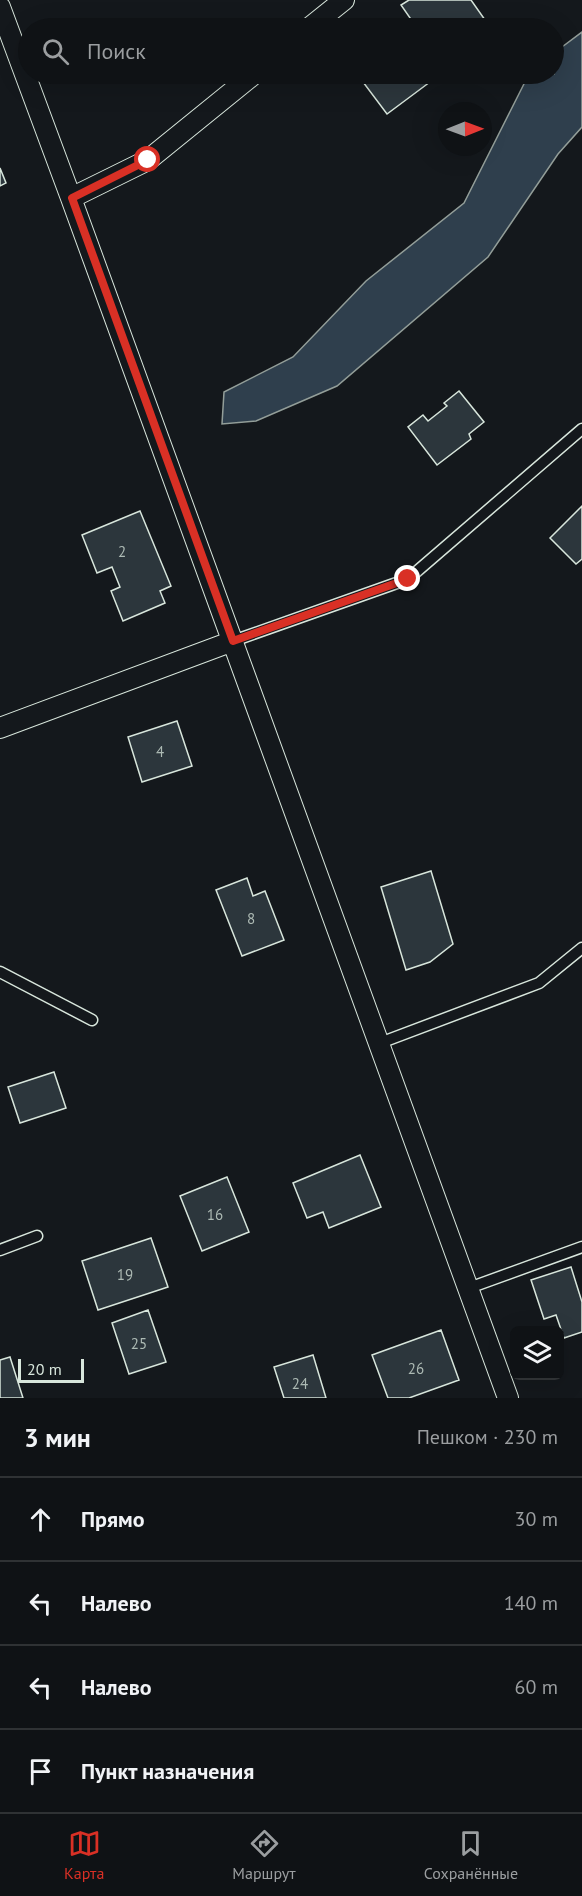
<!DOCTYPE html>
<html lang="ru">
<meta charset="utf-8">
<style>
:root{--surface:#0f1215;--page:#181b1e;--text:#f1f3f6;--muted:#9b9ea0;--line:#2f3234;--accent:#d93025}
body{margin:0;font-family:"PT Sans",sans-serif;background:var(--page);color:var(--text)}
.controls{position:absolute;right:18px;bottom:18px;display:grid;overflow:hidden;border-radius:9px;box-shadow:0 6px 24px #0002}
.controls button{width:54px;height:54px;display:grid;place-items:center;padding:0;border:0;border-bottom:2px solid var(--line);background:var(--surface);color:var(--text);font:30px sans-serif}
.compass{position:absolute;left:438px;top:102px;width:54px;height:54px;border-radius:50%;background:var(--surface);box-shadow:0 6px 24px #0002;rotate:89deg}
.scale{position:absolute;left:18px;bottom:15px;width:66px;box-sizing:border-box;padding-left:6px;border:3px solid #d8e6dc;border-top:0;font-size:16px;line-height:21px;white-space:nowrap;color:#d8e6dc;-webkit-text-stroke:4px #14181c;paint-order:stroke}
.stop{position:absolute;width:18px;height:18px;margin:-14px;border:4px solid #d93025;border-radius:50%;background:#fff}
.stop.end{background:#d93025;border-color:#fff;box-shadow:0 2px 6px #0008}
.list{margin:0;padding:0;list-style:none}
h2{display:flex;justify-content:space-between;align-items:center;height:78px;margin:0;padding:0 24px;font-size:26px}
h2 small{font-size:20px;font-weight:400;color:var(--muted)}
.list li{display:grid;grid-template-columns:39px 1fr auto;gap:18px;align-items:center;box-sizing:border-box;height:84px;padding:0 24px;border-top:2px solid var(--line)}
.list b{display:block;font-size:22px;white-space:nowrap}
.list em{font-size:20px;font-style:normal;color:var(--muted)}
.icon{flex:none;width:33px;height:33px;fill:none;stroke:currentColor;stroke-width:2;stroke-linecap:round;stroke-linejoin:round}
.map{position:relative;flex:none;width:582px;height:1398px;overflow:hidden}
.search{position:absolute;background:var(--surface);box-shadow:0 6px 24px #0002;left:18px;right:18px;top:18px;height:66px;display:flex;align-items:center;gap:15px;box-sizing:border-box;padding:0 21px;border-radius:33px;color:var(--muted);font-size:22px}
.sheet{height:414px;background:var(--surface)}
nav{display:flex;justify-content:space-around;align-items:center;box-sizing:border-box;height:84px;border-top:2px solid var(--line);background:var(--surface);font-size:16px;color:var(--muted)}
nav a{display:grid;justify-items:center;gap:3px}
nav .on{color:var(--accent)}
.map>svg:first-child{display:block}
.water{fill:#2f3f4d;stroke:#939e99;stroke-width:1.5}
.building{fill:#2c363c;stroke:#d8e6dc;stroke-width:1.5}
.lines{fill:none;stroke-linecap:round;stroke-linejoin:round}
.service-casing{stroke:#d8e6dc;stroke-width:13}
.minor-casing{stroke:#d8e6dc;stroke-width:22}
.service{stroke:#14181c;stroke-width:10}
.minor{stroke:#14181c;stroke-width:20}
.route{stroke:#d93025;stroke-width:8}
.labels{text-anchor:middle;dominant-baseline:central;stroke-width:4.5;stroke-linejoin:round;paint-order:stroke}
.number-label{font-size:15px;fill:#adbab4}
</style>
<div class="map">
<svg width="582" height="1398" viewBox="0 0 582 1398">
<rect width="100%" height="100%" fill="#14181c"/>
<path class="water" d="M582 32V127L558 154 488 257 337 386 256 421 222 424 224 392 293 357 366 281 464 203 529 74H554V53Z"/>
<path class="building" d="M409 0H471L490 27 417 28 401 5Z
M357 74H436L438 76 387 114Z
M0 168 6 183 0 186Z
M459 391 484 422 469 434 471 439 437 465 408 427 423 415 428 421 447 406 444 403Z
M582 506V559L576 564 550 538Z
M140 511 171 586 160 591 165 603 123 621 111 591 120 587 112 567 97 573 82 535Z
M177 721 192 766 142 782 128 737Z
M431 871 453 944 430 962 406 970 381 887Z
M247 878 253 896 265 891 284 940 242 956 216 890Z
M54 1072 66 1108 20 1123 8 1087Z
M360 1155 381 1207 329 1228 323 1212 307 1218 293 1183Z
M227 1177 249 1232 202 1251 180 1196Z
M151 1238 168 1287 98 1310 82 1261Z
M571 1267 582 1302V1332L564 1338 556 1315 544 1319 531 1280Z
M148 1310 166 1362 129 1374 112 1323Z
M441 1330 459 1380 409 1398H388L372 1355Z
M313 1355 326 1398H284L274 1367Z
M10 1357 23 1398H0V1360Z"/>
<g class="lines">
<g class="service-casing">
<path id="service" d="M233 641 408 579 582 429
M0 972 92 1020
M380 1043 539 983 582 948
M0 1250 37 1236
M469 1288 582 1247"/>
</g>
<g class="minor-casing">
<path id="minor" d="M0 7 71 198 508 1398
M309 28 344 0
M71 198 148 160 254 74
M0 728 233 641"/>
</g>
<use href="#service" class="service"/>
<use href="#minor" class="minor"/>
</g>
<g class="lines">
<path class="route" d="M148 160 72 198 233 641 408 579"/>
</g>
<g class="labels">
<g class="number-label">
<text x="122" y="551">2</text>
<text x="160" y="751">4</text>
<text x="251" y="918">8</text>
<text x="215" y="1214">16</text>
<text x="125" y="1274">19</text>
<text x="139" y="1343">25</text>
<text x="416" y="1368">26</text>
<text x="300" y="1383">24</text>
</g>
</g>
</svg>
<div class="controls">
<button><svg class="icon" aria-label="layers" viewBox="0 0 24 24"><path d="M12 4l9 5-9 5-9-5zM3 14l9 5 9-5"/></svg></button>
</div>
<svg class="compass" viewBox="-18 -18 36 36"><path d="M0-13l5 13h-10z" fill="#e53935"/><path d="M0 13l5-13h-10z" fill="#9b9ea0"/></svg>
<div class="scale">20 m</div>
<div class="stop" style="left:148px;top:160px"></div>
<div class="stop end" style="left:408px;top:579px"></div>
<div class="search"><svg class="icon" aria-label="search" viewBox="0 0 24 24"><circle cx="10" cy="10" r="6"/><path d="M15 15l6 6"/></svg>Поиск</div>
</div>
<section class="sheet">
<h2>3 мин<small>Пешком · 230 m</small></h2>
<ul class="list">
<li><svg class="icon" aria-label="ahead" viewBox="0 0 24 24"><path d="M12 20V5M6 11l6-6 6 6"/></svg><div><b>Прямо</b></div><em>30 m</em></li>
<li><svg class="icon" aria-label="left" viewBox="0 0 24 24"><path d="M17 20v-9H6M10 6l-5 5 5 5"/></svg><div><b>Налево</b></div><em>140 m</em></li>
<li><svg class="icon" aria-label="left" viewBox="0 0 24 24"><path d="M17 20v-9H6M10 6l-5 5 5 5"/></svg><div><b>Налево</b></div><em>60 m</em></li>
<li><svg class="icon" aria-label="arrive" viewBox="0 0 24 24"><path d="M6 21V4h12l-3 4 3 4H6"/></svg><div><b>Пункт назначения</b></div></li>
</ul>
</section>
<nav>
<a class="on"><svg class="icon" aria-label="map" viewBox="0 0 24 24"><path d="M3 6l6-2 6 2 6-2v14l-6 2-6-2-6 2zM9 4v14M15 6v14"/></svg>Карта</a>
<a><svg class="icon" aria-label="directions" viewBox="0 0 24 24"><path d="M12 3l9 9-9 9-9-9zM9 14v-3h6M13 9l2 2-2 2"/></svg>Маршрут</a>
<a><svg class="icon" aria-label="saved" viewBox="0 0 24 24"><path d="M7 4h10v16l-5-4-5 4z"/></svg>Сохранённые</a>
</nav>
